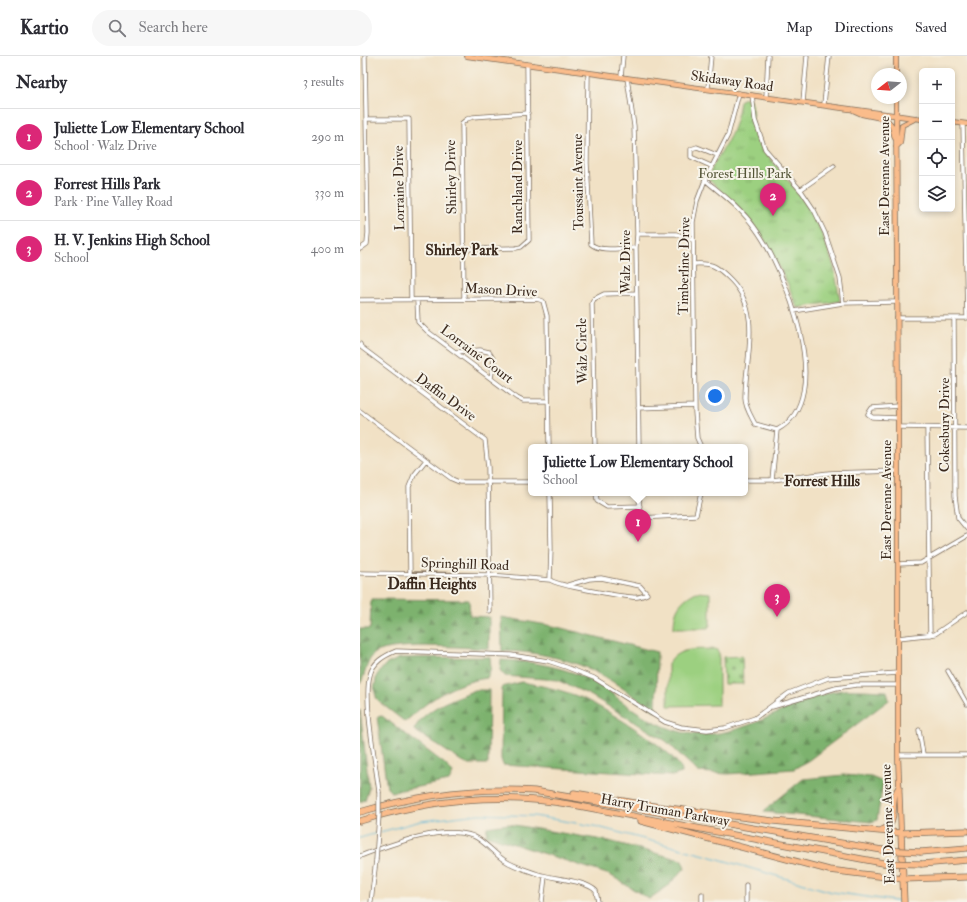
<!DOCTYPE html>
<meta charset="utf-8">
<style>
:root{--surface:#fff;--page:#f7f7f7;--text:#2b2b33;--muted:#7c7c81;--line:#e1e1e2;--accent:#db2777}
body{margin:0;font-family:"IM FELL Double Pica",serif;background:var(--page);color:var(--text)}
.controls{position:absolute;right:12px;top:12px;display:grid;overflow:hidden;border-radius:6px;box-shadow:0 2px 6px #0003}
.controls button{width:36px;height:36px;display:grid;place-items:center;padding:0;border:0;border-bottom:1px solid var(--line);background:var(--surface);color:var(--text);font:20px sans-serif}
.compass{position:absolute;left:511px;top:12px;width:36px;height:36px;border-radius:50%;background:var(--surface);box-shadow:0 2px 6px #0003;rotate:253deg}
.you{position:absolute;left:355px;top:340px;width:14px;height:14px;margin:-10px;border:3px solid #fff;border-radius:50%;background:#1a73e8;box-shadow:0 0 0 6px #1a73e833}
.badge{display:grid;place-items:center;width:26px;height:26px;border-radius:50%;background:var(--accent);color:#fff;font-size:13px;font-weight:700}
.pin{position:absolute;translate:-50% -33px;filter:drop-shadow(0 1px 2px #0008)}
.pin::after{content:'';position:absolute;top:21px;width:14px;height:12px;background:inherit;clip-path:polygon(0 0,100% 0,50% 100%)}
.popup{position:absolute;left:168px;top:388px;width:220px;height:52px;box-sizing:border-box;display:grid;place-content:center;border-radius:6px;background:var(--surface);filter:drop-shadow(0 1px 3px #0005);font-size:13px;white-space:nowrap;color:var(--muted)}
.popup b{font-size:15px;color:var(--text)}
.popup::after{content:'';position:absolute;left:50%;top:100%;margin-left:-8px;border:8px solid transparent;border-top-color:var(--surface)}
.list{margin:0;padding:0;list-style:none}
h2{display:flex;justify-content:space-between;align-items:center;height:52px;margin:0;padding:0 16px;font-size:17px}
h2 small{font-size:13px;font-weight:400;color:var(--muted)}
.list li{display:grid;grid-template-columns:26px 1fr auto;gap:12px;align-items:center;box-sizing:border-box;height:56px;padding:0 16px;border-top:1px solid var(--line)}
.list b{display:block;font-size:15px;white-space:nowrap}
.list p{margin:0;font-size:13px;white-space:nowrap;color:var(--muted)}
.list em{font-size:13px;font-style:normal;color:var(--muted)}
.icon{flex:none;width:22px;height:22px;fill:none;stroke:currentColor;stroke-width:2;stroke-linecap:round;stroke-linejoin:round}
.map{position:relative;flex:none;width:607px;height:846px;overflow:hidden}
header{display:flex;align-items:center;gap:24px;box-sizing:border-box;height:56px;padding:0 20px;background:var(--surface);border-bottom:1px solid var(--line)}
header strong{font-size:19px}
nav{display:flex;gap:22px;margin-inline-start:auto;font-size:14px}
.search{width:280px;height:36px;background:var(--page);display:flex;align-items:center;gap:10px;box-sizing:border-box;padding:0 14px;border-radius:22px;color:var(--muted);font-size:15px}
main{display:flex}
aside{flex:1;background:var(--surface)}
.map>svg:first-child{display:block}
.green{fill:#9cd080;stroke:#6c7d4f}
.forest{fill:url(#forest-firs);stroke:#5c6e46}
.cemetery{fill:url(#cemetery-stones);stroke:#6c7d4f}
.park{fill:url(#park-tufts);stroke:#6c7d4f}
.lines{fill:none;stroke-linecap:round;stroke-linejoin:round}
.stream{stroke:#57b5d5;stroke-width:1}
.minor-casing{stroke:#7b6a58;stroke-width:5}
.major-casing{stroke:#7b6a58;stroke-width:6}
.highway-casing{stroke:#7b6a58;stroke-width:7}
.minor{stroke:#fff;stroke-width:3.5}
.major{stroke:#fabc8b;stroke-width:4.5}
.highway{stroke:#fabc8b;stroke-width:5.5}
.minor-bridge-casing{stroke:#7b6a58;stroke-width:5;stroke-linecap:butt}
.highway-bridge-casing{stroke:#7b6a58;stroke-width:7;stroke-linecap:butt}
.minor-bridge{stroke:#fff;stroke-width:3.5}
.highway-bridge{stroke:#fabc8b;stroke-width:5.5}
.labels{text-anchor:middle;dominant-baseline:central;stroke-width:4;stroke-linejoin:round;paint-order:stroke}
.street-label{font-size:14px;fill:#3b2a1e;stroke:#f7f3e8}
.park-label{font-size:14px;fill:#535436;stroke:#f7f3e8}
.neighbourhood-label{font-size:15px;font-weight:bold;fill:#3b2a1e;stroke:#f7f3e8}
</style>
<header>
<strong>Kartio</strong>
<div class="search"><svg class="icon" aria-label="search" viewBox="0 0 24 24"><circle cx="10" cy="10" r="6"/><path d="M15 15l6 6"/></svg>Search here</div>
<nav><a>Map</a><a>Directions</a><a>Saved</a></nav>
</header>
<main>
<aside>
<h2>Nearby<small>3 results</small></h2>
<ul class="list">
<li><span class="badge">1</span><div><b>Juliette Low Elementary School</b><p>School · Walz Drive</p></div><em>290 m</em></li>
<li><span class="badge">2</span><div><b>Forrest Hills Park</b><p>Park · Pine Valley Road</p></div><em>330 m</em></li>
<li><span class="badge">3</span><div><b>H. V. Jenkins High School</b><p>School</p></div><em>400 m</em></li>
</ul>
</aside>
<div class="map">
<svg width="607" height="846" viewBox="0 0 607 846">
<defs>
<pattern id="forest-firs" width="22" height="20" patternUnits="userSpaceOnUse"><rect width="22" height="20" fill="#7db26e"/><path d="M5 1l3.5 6h-7zM16 11l3.5 6h-7z" fill="#68915a"/></pattern>
<pattern id="cemetery-stones" width="16" height="16" patternUnits="userSpaceOnUse"><rect width="16" height="16" fill="#9cd080"/><path d="M2 7V4a2 2 0 0 1 4 0v3zM10 15v-3a2 2 0 0 1 4 0v3z" fill="#80a968"/></pattern>
<pattern id="park-tufts" width="24" height="20" patternUnits="userSpaceOnUse"><rect width="24" height="20" fill="#9cd080"/><path d="M3 7l-1-3M5 7V3M7 7l1-3M15 17l-1-3M17 17v-4M19 17l1-3" fill="none" stroke="#80a968"/></pattern>
</defs>
<rect width="100%" height="100%" fill="#f7f3e8"/>
<filter id="ink" filterUnits="userSpaceOnUse"><feTurbulence type="fractalNoise" baseFrequency=".025" numOctaves="2"/><feDisplacementMap in="SourceGraphic" scale="8" xChannelSelector="R" yChannelSelector="G"/><feConvolveMatrix kernelMatrix="1 2 1 2 8 2 1 2 1" color-interpolation-filters="sRGB"/></filter>
<filter id="wash" filterUnits="userSpaceOnUse"><feTurbulence type="fractalNoise" baseFrequency=".012" numOctaves="4" result="noise"/><feDisplacementMap in="SourceGraphic" scale="16" xChannelSelector="R" yChannelSelector="G"/><feGaussianBlur stdDeviation="0.9" result="paint"/><feColorMatrix in="noise" values="0 0 0 0 0 0 0 0 0 0 0 0 0 0 0 0 0 1.4 0 .05"/><feComposite in="paint" operator="in"/></filter>
<g filter="url(#wash)">
<rect width="100%" height="100%" fill="#f1e1c5"/>
<path class="green" d="M336 536 350 537V569L348 572H314C314 554 319 545 336 536Z
M356 593 359 597V649L308 650V608C318 590 338 594 356 593Z"/>
<path class="forest" d="M11 543 109 544 110 560 129 561V593C108 592 23 584 12 600 6 608 5 620 0 628V573H10Z
M141 561 193 570 297 596 296 656C272 639 247 619 220 609 195 600 168 595 142 595Z
M130 601 131 612 127 622C92 627 70 643 45 666L17 644 14 633 17 619 25 609 40 602Z
M141 604C173 605 209 612 237 627 247 632 255 641 264 647 284 661 307 675 332 678 385 683 426 646 476 635 491 632 511 635 527 635L529 644 449 704 434 713 368 718 338 716 306 685 230 639 197 624 145 620 140 614Z
M162 626C183 630 204 634 224 643 242 651 324 699 322 717L312 720 143 709 141 703 142 631Z
M115 634H129L128 708H106L54 674C65 651 94 643 115 634Z
M0 654 9 731 5 744 0 746Z
M22 660 85 708 93 717 89 725 31 736 27 732 17 661Z
M484 719 511 721 523 726 517 764 511 766 404 756 405 754 443 723Z
M148 768 249 785 322 804 325 812 308 830 289 843 250 819 126 779 127 771Z"/>
<path class="cemetery" d="M382 600 383 628H364L363 601Z"/>
<path class="park" d="M384 42 390 44 392 48 393 73 399 88 432 129 451 155 463 180 474 211 480 245 437 252 428 228 403 181 374 147 349 124C349 111 363 95 368 84 375 72 378 58 380 45Z"/>
<g class="lines">
<path class="stream" d="M20 776 61 765 119 758 174 760 234 770 345 799 472 836 542 846
M0 782 17 777"/>
</g>
</g>
<g filter="url(#ink)">
<g class="lines">
<g class="minor-casing">
<path id="minor" d="M228 17 227 107 231 188C242 197 262 191 276 192
M261 21 263 0
M267 22 274 70 277 178 276 192 279 391
M348 32 351 0
M392 39 395 64 405 93 442 136 454 154 465 177 480 222 483 247
M406 41 408 0
M443 46 447 0
M464 48 469 0
M6 63H49L51 244
M603 68 607 262
M351 110 331 101V93L337 91 357 99
M440 134 474 110
M277 178H316L333 184
M0 193 7 188 8 177 5 0
M103 193 156 192 161 191 169 184 167 9
M334 208C353 207 357 210 371 224 403 257 385 302 385 342 385 351 391 360 395 368L417 374C478 342 424 211 395 172 381 152 363 139 345 124
M104 242 102 67 107 63 113 61 168 57
M0 244 177 243 183 245 187 260 189 391
M57 244 58 266 67 275 157 342 163 345H187
M434 255 483 247 537 246
M537 262H607
M594 262 595 440 598 462 607 473
M0 288 1 291 125 384 128 411 130 556
M95 296 120 294 129 296 134 304 131 322
M538 350 512 352 508 358 512 361 538 362
M278 352 335 350
M0 355 92 423 99 426H171
M538 371 607 372
M567 372 570 579
M235 391 232 247 234 243 244 238 276 237
M341 391 337 382 335 356 333 166 337 145 345 124 368 79 379 37
M385 424H412L469 417 538 415
M412 424 417 374
M236 437 237 445 247 451 280 450
M279 437 280 462 336 459 341 437
M538 508 561 507 607 480
M0 517 130 519 190 524C199 530 259 540 272 541 277 542 283 540 287 538L280 530 241 522 229 523 208 529
M50 517 49 431 54 419 66 404
M190 524 191 492 190 437
M538 582 575 578 607 556
M588 615 607 648
M412 651 476 632 496 629H538
M559 674 563 698
M538 699H607
M19 736C16 709 3 643 10 619 13 606 24 600 36 595L151 599 188 605 206 611 234 622 305 666 321 671 347 674 365 672 395 662 429 637 468 622 538 617
M0 800C30 789 82 768 113 780 125 785 133 797 144 804 154 811 167 814 178 818 193 823 226 824 236 835L238 846
M386 829V846
M342 838V846
M11 846 16 804
M182 846 185 820"/>
</g>
<g class="major-casing">
<path id="major" d="M107 0 562 63
M536 18V0
M536 42 538 362V699L541 777
M493 54 502 58 526 63 532 70 535 82
M592 66 607 68
M536 91 540 87 542 69 556 62"/>
</g>
<g class="highway-casing">
<path id="highway" d="M214 737 300 751 413 765 541 777 607 775
M0 756C58 739 114 731 174 735L522 794
M0 765C74 743 138 736 214 749L523 807
M281 765 469 814 543 823 607 821
M522 774C536 770 532 755 534 743 534 739 537 735 539 731
M541 777 544 846
M561 796 607 792
M562 808 607 804"/>
</g>
<use href="#minor" class="minor"/>
<use href="#major" class="major"/>
<use href="#highway" class="highway"/>
<g class="minor-bridge-casing">
<path id="minor-bridge" d="M16 804 19 759V736"/>
</g>
<g class="highway-bridge-casing">
<path id="highway-bridge" d="M522 794 561 796
M523 807 562 808"/>
</g>
<use href="#minor-bridge" class="minor-bridge"/>
<use href="#highway-bridge" class="highway-bridge"/>
</g>
</g>
<g class="labels">
<g class="street-label">
<text transform="translate(372 25) rotate(8)">Skidaway Road</text>
<text transform="translate(524 120) rotate(-90)">East Derenne Avenue</text>
<text transform="translate(91 121) rotate(-91)">Shirley Drive</text>
<text transform="translate(218 126) rotate(-91)">Toussaint Avenue</text>
<text transform="translate(157 131) rotate(-90)">Ranchland Drive</text>
<text transform="translate(39 132) rotate(-91)">Lorraine Drive</text>
<text transform="translate(265 206) rotate(-90)">Walz Drive</text>
<text transform="translate(324 210) rotate(-89)">Timberline Drive</text>
<text transform="translate(141 234) rotate(3)">Mason Drive</text>
<text transform="translate(222 295) rotate(-91)">Walz Circle</text>
<text transform="translate(117 298) rotate(37)">Lorraine Court</text>
<text transform="translate(86 341) rotate(36)">Daffin Drive</text>
<text transform="translate(584 369) rotate(-90)">Cokesbury Drive</text>
<text transform="translate(526 444) rotate(-90)">East Derenne Avenue</text>
<text transform="translate(105 508) rotate(2)">Springhill Road</text>
<text transform="translate(305 754) rotate(10)">Harry Truman Parkway</text>
<text transform="translate(528 768) rotate(-92)">East Derenne Avenue</text>
</g>
<g class="park-label">
<text x="385" y="117">Forest Hills Park</text>
</g>
<g class="neighbourhood-label">
<text x="102" y="194">Shirley Park</text>
<text x="462" y="425">Forrest Hills</text>
<text x="72" y="528">Daffin Heights</text>
</g>
</g>
</svg>
<div class="controls">
<button>+</button>
<button>−</button>
<button><svg class="icon" aria-label="locate" viewBox="0 0 24 24"><circle cx="12" cy="12" r="6"/><path d="M12 2v4M12 18v4M2 12h4M18 12h4"/></svg></button>
<button><svg class="icon" aria-label="layers" viewBox="0 0 24 24"><path d="M12 4l9 5-9 5-9-5zM3 14l9 5 9-5"/></svg></button>
</div>
<svg class="compass" viewBox="-18 -18 36 36"><path d="M0-13l5 13h-10z" fill="#e53935"/><path d="M0 13l5-13h-10z" fill="#7c7c81"/></svg>
<div class="you"></div>
<div class="pin badge" style="left:278px;top:486px">1</div>
<div class="popup"><b>Juliette Low Elementary School</b>School</div>
<div class="pin badge" style="left:413px;top:160px">2</div>
<div class="pin badge" style="left:417px;top:561px">3</div>
</div>
</main>
